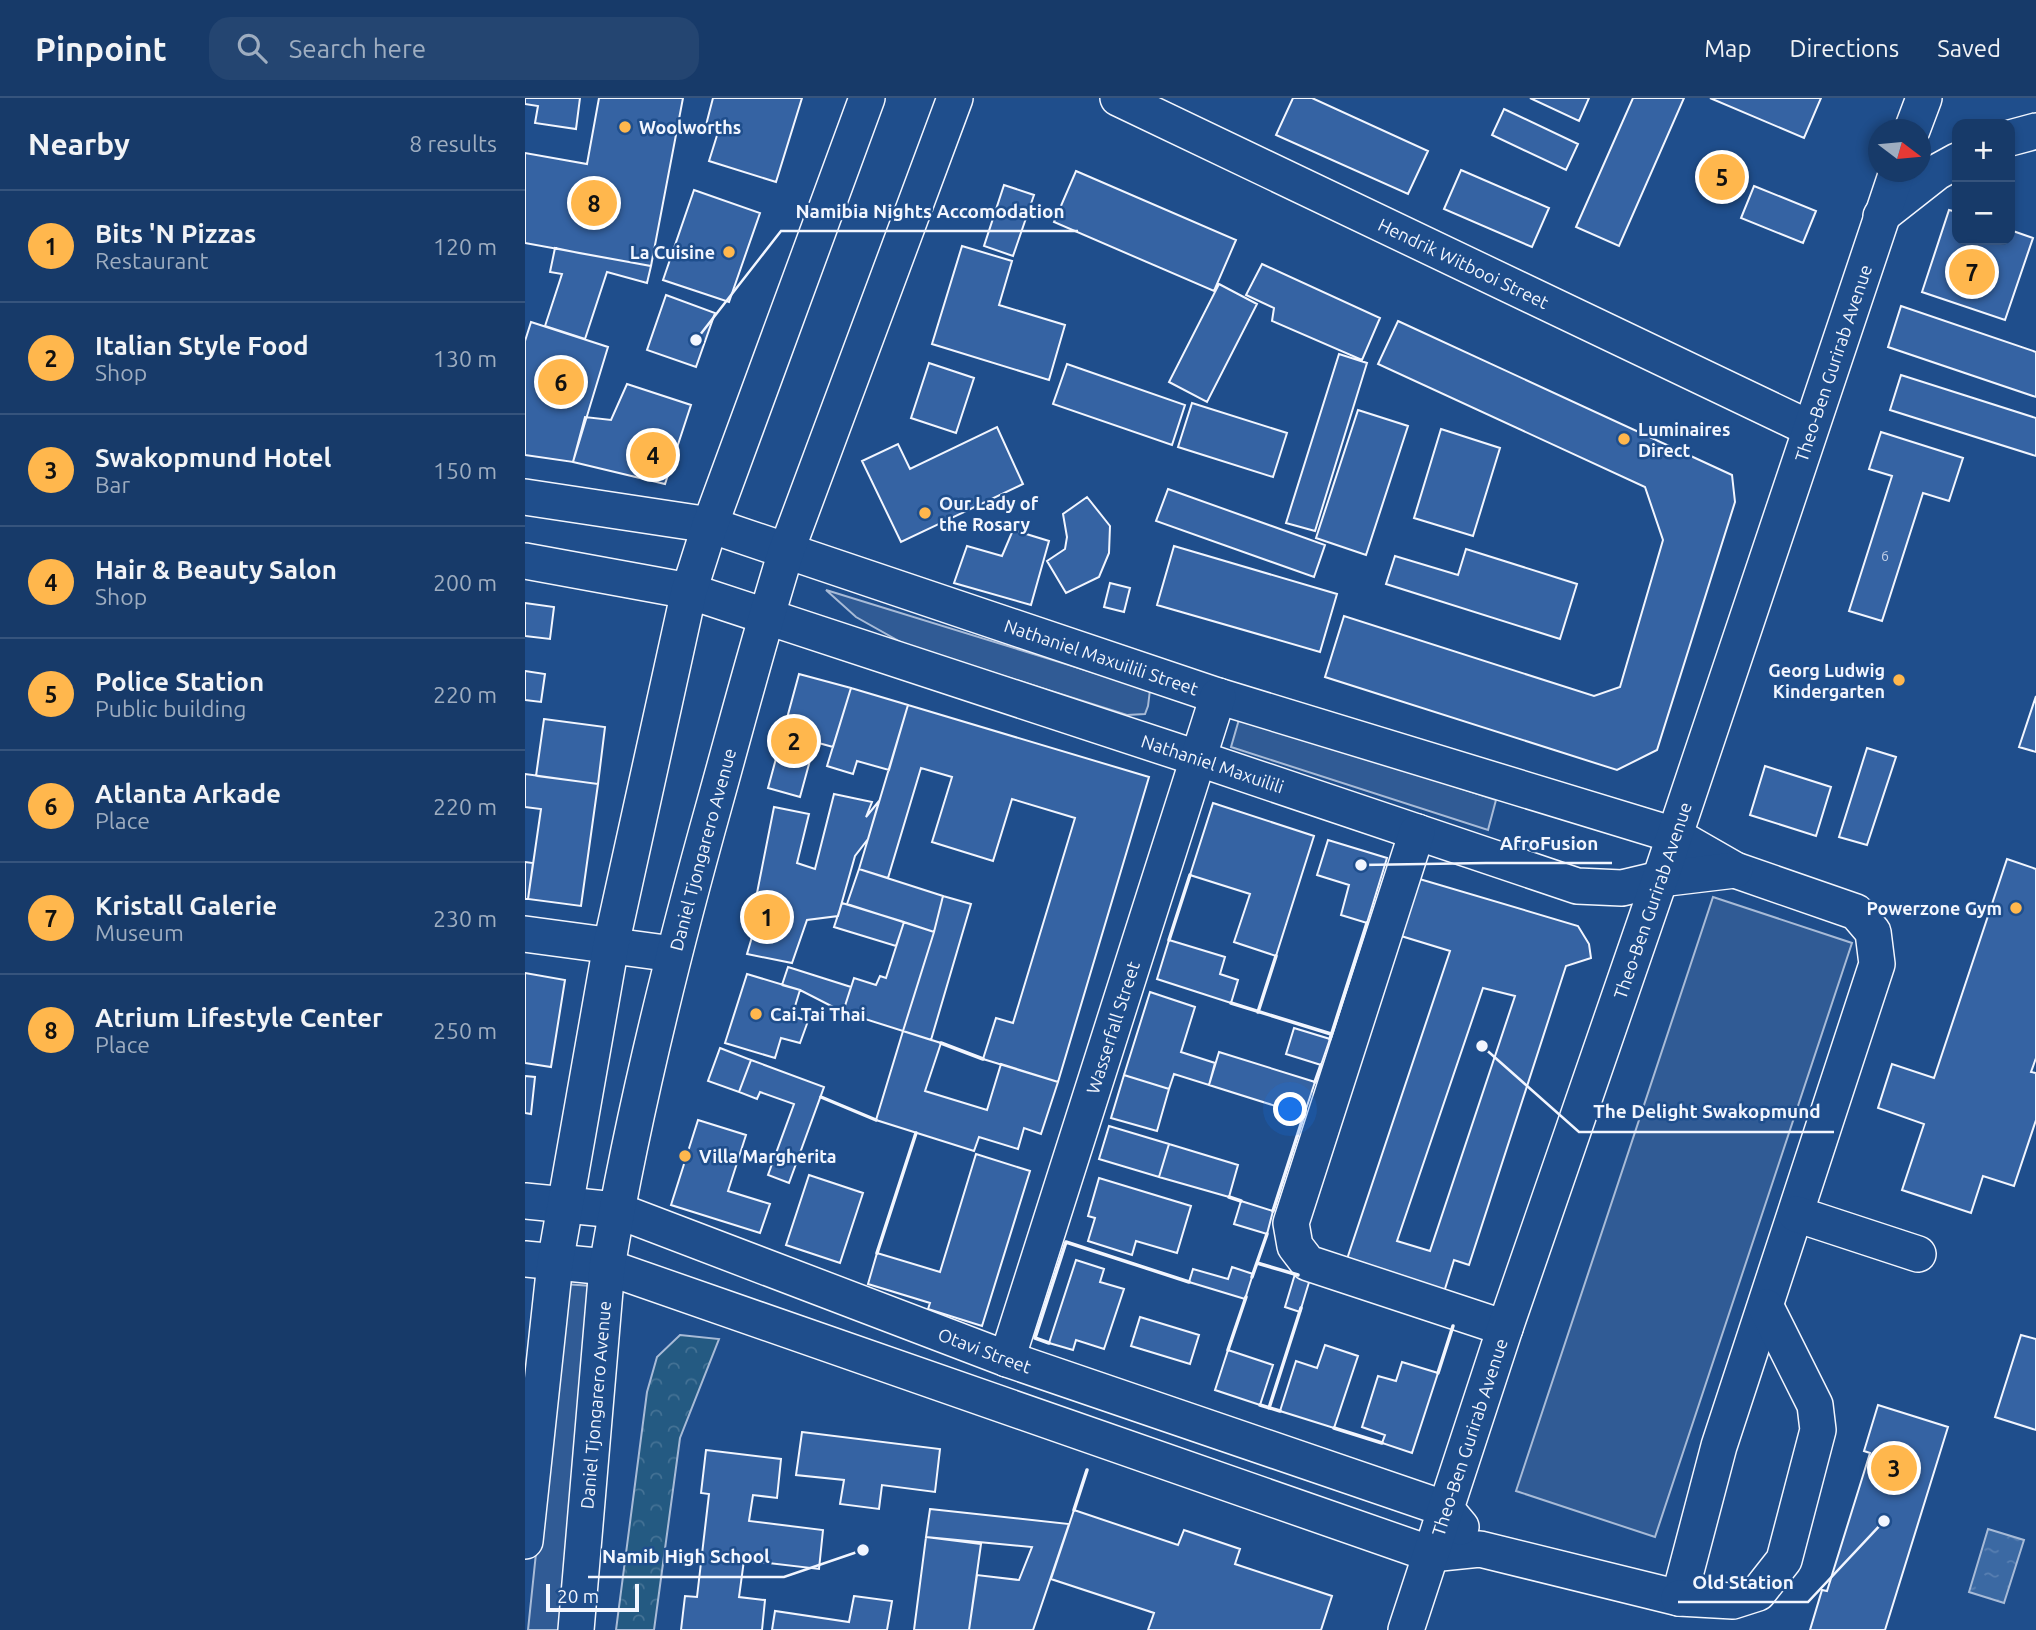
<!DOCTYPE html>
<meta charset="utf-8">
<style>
:root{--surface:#173a69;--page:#244571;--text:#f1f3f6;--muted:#9eadc0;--line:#36547d;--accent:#ffb74d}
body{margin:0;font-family:Ubuntu,sans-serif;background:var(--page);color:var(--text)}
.controls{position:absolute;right:21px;top:21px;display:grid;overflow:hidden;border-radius:14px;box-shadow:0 4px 10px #0003}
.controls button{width:63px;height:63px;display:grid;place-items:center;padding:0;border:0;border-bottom:2px solid var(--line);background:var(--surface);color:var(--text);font:35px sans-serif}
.compass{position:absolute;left:1343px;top:21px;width:63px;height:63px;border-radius:50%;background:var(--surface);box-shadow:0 4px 10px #0003;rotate:106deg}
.scale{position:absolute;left:21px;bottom:18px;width:93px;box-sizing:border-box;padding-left:7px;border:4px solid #f2f6ff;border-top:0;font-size:19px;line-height:24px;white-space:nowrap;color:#f2f6ff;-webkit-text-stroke:5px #1f4e8c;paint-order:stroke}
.you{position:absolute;left:766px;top:1012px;width:24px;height:24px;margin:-18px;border:5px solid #fff;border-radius:50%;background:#1a73e8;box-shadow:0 0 0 10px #1a73e833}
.badge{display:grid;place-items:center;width:46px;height:46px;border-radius:50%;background:var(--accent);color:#111;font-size:23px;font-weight:700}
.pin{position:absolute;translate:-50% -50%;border:4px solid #fff;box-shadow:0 2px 7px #0006}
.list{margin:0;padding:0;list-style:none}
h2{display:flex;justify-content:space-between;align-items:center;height:91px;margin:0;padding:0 28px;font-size:30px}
h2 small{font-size:23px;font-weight:400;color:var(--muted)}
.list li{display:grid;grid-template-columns:46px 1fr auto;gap:21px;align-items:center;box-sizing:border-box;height:112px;padding:0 28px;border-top:2px solid var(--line)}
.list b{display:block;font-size:26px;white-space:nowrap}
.list p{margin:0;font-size:23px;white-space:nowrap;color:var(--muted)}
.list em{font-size:23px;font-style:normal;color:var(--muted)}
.icon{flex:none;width:38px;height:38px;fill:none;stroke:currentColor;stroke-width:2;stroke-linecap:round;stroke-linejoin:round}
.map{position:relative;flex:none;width:1511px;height:1532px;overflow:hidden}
header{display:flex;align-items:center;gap:42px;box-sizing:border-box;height:98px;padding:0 35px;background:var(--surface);border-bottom:2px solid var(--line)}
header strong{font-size:33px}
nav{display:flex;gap:38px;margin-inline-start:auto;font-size:24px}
.search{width:490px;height:63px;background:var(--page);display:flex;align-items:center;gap:18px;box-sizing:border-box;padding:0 24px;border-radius:21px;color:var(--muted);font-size:26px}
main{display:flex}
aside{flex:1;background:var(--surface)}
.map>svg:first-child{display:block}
.park{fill:url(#park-crowns);stroke:#a8bbd7;stroke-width:2}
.parking{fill:#305b95;stroke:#a8bbd7;stroke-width:2}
.water{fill:url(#water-ripples);stroke:#a8bbd7;stroke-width:2}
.building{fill:#3563a3;stroke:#f2f6ff;stroke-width:2;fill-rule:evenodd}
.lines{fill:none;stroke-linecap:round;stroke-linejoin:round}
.minor-casing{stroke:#f2f6ff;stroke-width:38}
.minor{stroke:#1f4e8c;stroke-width:35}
.wall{stroke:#f2f6ff;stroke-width:3.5}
.poi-dot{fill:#ffb74d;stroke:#1f4e8c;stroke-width:2.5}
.labels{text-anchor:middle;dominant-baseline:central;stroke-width:5;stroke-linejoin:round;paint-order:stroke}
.number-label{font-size:14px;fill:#c3d1e8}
.poi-label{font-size:18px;font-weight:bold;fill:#f2f6ff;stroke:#1f4e8c;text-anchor:start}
.street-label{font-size:18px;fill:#f2f6ff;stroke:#1f4e8c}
.leader{fill:none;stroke:#f2f6ff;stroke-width:2.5}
.callout-dot{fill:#f2f6ff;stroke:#1f4e8c;stroke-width:2.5}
.callout-label{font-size:19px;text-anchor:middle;font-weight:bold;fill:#f2f6ff;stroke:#1f4e8c;stroke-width:5;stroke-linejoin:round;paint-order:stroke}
</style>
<header>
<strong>Pinpoint</strong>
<div class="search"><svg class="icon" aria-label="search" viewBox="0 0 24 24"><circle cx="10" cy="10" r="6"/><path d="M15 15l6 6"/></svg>Search here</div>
<nav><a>Map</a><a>Directions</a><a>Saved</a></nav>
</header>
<main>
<aside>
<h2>Nearby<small>8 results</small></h2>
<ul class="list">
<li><span class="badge">1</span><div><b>Bits 'N Pizzas</b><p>Restaurant</p></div><em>120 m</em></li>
<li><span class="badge">2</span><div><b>Italian Style Food</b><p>Shop</p></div><em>130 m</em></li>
<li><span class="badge">3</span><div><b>Swakopmund Hotel</b><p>Bar</p></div><em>150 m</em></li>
<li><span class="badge">4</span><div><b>Hair &amp; Beauty Salon</b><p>Shop</p></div><em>200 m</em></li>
<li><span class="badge">5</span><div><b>Police Station</b><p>Public building</p></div><em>220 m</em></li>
<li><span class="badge">6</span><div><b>Atlanta Arkade</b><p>Place</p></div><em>220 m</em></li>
<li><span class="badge">7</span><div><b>Kristall Galerie</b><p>Museum</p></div><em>230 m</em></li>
<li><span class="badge">8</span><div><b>Atrium Lifestyle Center</b><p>Place</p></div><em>250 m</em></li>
</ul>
</aside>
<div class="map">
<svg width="1511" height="1532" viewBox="0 0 1511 1532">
<defs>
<pattern id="park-crowns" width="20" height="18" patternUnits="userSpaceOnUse" patternTransform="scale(1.75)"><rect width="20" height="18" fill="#245a82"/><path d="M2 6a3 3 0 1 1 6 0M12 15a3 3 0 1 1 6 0" fill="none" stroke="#447295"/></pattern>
<pattern id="water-ripples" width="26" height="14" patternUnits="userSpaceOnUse" patternTransform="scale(1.75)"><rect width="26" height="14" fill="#3b69a3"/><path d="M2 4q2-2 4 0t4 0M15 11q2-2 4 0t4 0" fill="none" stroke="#587fb1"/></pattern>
</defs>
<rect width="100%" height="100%" fill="#1f4e8c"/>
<path class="park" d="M155 1237 194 1241 155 1340 129 1532H91L122 1294 132 1259Z"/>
<path class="parking" d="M301 492 625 592 623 608 620 616 602 617 381 547 331 519Z
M715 618 971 702 963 732 706 649Z
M1188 799 1327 845 1130 1439 991 1393Z
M39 1186 67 1188 41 1532H3Z"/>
<path class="water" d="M1463 1431 1499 1442 1479 1505 1444 1494Z"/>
<path class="building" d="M0 0H55L51 31 10 25 13 8 0 6Z
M74 0H158L126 168 0 145V55L62 66Z
M188 0H277L251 84 184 63 194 31 181 27Z
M768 0H787L903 53 883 96 751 37Z
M1005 0H1064L1054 23Z
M1108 0H1159L1094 148 1051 129Z
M1185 0H1296L1279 40Z
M979 11 1053 46 1041 72 967 37Z
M936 72 1024 110 1007 149 919 111Z
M551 73 711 142 689 193 529 124Z
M479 87 509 97 488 158 459 148Z
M1229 88 1291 113 1278 145 1216 120Z
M169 92 235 115 204 204 138 182Z
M1424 112 1432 114V142H1485V132L1508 140 1480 222 1397 194Z
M437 148 487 163 474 207 540 227 524 282 407 246Z
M30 150 54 155 126 168 122 185 82 174 60 241 20 228 37 176 25 174Z
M737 166 855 220 837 262 747 223 749 210 721 197Z
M694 186 732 206 682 304 644 284Z
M141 197 190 215 171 269 122 252Z
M1376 208 1511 254V299L1363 249Z
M873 223 1207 377 1210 404 1132 652 1092 672 800 579 819 518 1069 598 1095 589 1138 442 1120 389 853 266Z
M6 224 83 249 48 364 0 357V243Z
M814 256 842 265 790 433 761 425Z
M404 265 449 280 431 335 386 320Z
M542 266 660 307 647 347 528 306Z
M1376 277 1511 320V358L1365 312Z
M102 286 166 307 140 386 48 364 60 319 86 322Z
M667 305 762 335 748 379 653 349Z
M833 312 883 328 841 457 791 440Z
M472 329 498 386 376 444 337 363 373 346 385 371Z
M916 331 975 350 948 438 889 420Z
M1356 334 1438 360 1424 403 1398 395 1357 523 1324 513 1367 378 1344 371Z
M643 391 800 447 789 479 631 423Z
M562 399 585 428 584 455 574 479 541 495 522 463 540 451 542 439 538 416Z
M488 432 524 443 506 507 429 485 442 448 477 458Z
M649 448 812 496 795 554 632 507Z
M941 451 1052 486 1035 541 861 486 870 458 933 477Z
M585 485 605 490 599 514 579 509Z
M0 505 29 509 25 541 0 538Z
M0 573 20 576 16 604 0 602Z
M274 576 326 590 308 649 290 644 275 699 243 690Z
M326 590 383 607 364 672 332 663 328 676 302 668Z
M1511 598V654L1494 649Z
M383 607 624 679 533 984 458 961 471 920 488 925 550 720 487 701 468 763 407 744 427 679 396 670 363 780 334 771Z
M19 621 80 629 73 686 11 678Z
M1342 650 1371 659 1342 747 1314 739Z
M1240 668 1306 689 1291 738 1225 717Z
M0 676 73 686 56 808 3 801 16 711 0 709Z
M309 696 347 704 341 719 354 703 343 741 330 758 313 818 282 822 267 865 222 856 237 805 231 800 249 709 284 716 272 765 290 771Z
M688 705 789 738 751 858 709 844 725 796 665 777Z
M803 742 862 760 842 825 816 817 824 787 792 777Z
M1482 761 1511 771V960L1506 974 1511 975V1022L1489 1088 1458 1078 1446 1115 1377 1092 1399 1026 1353 1010 1367 966 1409 980Z
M0 764 8 765 3 801H0Z
M334 771 418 798 409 834 322 806Z
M881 777 1053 828 1064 846 1066 860 1041 868 944 1167 929 1162 919 1194 821 1164 925 853 863 834ZM958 890 990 898 905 1153 872 1143Z
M418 798 446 806 406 942 378 933 409 834Z
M317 805 379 824 371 848 309 829Z
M379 824 409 834 378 933 318 914 329 880 351 887 355 878 361 880Z
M644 842 700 859 695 876 713 882 706 905 632 881Z
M263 869 326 889 318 914 275 892 257 887Z
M0 875 40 882 26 969 0 965Z
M222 876 275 892 267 918 283 923 275 945 256 940 250 960 200 945Z
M625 894 670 909 656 954 690 965 684 987 649 976 644 991 599 977Z
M769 930 805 941 796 967 761 956Z
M378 933 416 945 400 993 462 1012 476 966 533 984 516 1036 499 1030 493 1051 454 1039 449 1053 351 1022Z
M195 950 226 962 214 994 183 983Z
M694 954 790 984 779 1017 684 987Z
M226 962 299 989 264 1085 243 1077 269 1006 235 994 232 1001 214 994Z
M599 977 644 991 632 1033 586 1020Z
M0 978 10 979 6 1016 0 1015Z
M173 1022 221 1037 203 1093 245 1106 235 1135 146 1107Z
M584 1028 644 1046 634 1079 574 1061Z
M644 1046 713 1067 704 1099 634 1079Z
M451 1056 505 1073 457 1228 403 1211 405 1205 343 1186 352 1155 415 1174Z
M284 1077 338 1095 315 1165 261 1147Z
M574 1080 666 1108 652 1155 611 1143 607 1157 563 1143 570 1120 563 1118Z
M716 1103 748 1113 742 1136 709 1126Z
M551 1162 579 1171 575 1184 599 1191 579 1251 551 1242 548 1252 524 1245Z
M707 1169 728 1176 720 1201 664 1184 668 1171 703 1181Z
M770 1176 785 1181 775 1214 760 1209Z
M615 1219 674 1237 665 1266 606 1248Z
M1496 1237 1511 1241V1332L1470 1319Z
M800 1247 833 1258 809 1330 755 1313 771 1263 792 1270Z
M703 1252 748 1267 735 1307 690 1292Z
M877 1264 913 1275 887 1355 857 1345 860 1337 837 1329 853 1278 871 1283Z
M1353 1307 1423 1329 1360 1532H1285L1297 1492 1302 1493 1345 1355 1339 1353Z
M277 1334 415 1351 410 1394 357 1387 354 1411 315 1406 319 1382 271 1377Z
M181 1352 256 1361 252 1400 228 1397 224 1423 298 1432 294 1471 219 1462 214 1499 240 1502 237 1532H156L160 1498 172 1499 184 1396 176 1395Z
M405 1411 544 1426 508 1532H444L452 1477 494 1482 507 1449 401 1439Z
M549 1412 653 1447 659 1432 715 1451 710 1466 807 1498 796 1532H623L629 1515 526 1481Z
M401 1439 456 1446 444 1532H389Z
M329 1498 367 1503 362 1532H247L250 1513 324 1524Z"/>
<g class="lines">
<g class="minor-casing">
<g id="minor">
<path id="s1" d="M593 0 1284 330"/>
<path d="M1387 32 1399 0"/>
<path d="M1485 40 1511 33"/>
<path d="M1356 118 1412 74 1432 63"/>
<path id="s2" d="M0 399 185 427 693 598 1149 737 1210 772 1331 814 1348 834 1352 866 1194 1348 1154 1500 955 1451 906 1456 82 1169 0 1161"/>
<path id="s3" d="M0 463 164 493 672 660 1052 788 1097 790 1135 781 1210 772"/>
<path d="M892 734 766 1125 770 1148 783 1165 980 1230"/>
<path d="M0 836 148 856"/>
<path id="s4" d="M0 1103 91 1112 482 1261 921 1411 936 1429"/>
<path d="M1271 1116 1393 1156"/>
<path id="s5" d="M482 1261 693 598"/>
<path d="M0 1443 30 1165 86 847 164 493 185 427 342 0"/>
<path d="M1154 1500 1208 1503 1233 1495 1259 1462 1293 1332 1290 1307 1241 1209"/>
<path id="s6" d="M51 1532 82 1169C108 1013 147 858 190 704 213 621 235 537 261 454L430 0"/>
<path id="s7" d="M881 1532 980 1230 1135 781 1372 74"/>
</g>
</g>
<use href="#minor" class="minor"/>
<path class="wall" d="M644 842 665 777
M706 905 806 936
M733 914 751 858
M805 941 842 825
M416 945 458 961
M790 984 796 967
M296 999 351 1022
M704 1099 716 1103
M748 1113 779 1017
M352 1155 391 1035
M732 1165 773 1177
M727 1179 742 1136
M524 1245 510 1240 541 1144 664 1184
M703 1252 721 1199
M913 1275 928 1228
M735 1307 755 1313
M744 1310 776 1210
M809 1330 857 1345
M549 1412 562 1372"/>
</g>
<g class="poi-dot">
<circle cx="100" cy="29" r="7"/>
<circle cx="204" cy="154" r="7"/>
<circle cx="1099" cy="341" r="7"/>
<circle cx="400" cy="415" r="7"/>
<circle cx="1374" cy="582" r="7"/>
<circle cx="1491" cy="810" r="7"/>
<circle cx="231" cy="916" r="7"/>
<circle cx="160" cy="1058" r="7"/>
</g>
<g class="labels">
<g class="number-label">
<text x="1360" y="458">6</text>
</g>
<g class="poi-label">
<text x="114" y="29">Woolworths</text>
<text x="190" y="154" text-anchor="end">La Cuisine</text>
<text x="1113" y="331">Luminaires<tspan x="1113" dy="21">Direct</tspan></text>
<text x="414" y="405">Our Lady of<tspan x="414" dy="21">the Rosary</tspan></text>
<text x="1360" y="572" text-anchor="end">Georg Ludwig<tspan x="1360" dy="21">Kindergarten</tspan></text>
<text x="1477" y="810" text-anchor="end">Powerzone Gym</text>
<text x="245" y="916">Cai Tai Thai</text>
<text x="174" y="1058">Villa Margherita</text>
</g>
<g class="street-label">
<text stroke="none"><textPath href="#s1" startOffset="383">Hendrik Witbooi Street</textPath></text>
<text stroke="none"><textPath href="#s7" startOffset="1337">Theo-Ben Gurirab Avenue</textPath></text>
<text stroke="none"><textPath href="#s2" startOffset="600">Nathaniel Maxuilili Street</textPath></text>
<text stroke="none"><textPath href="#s3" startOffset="718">Nathaniel Maxuilili</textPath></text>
<text stroke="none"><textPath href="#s6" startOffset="793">Daniel Tjongarero Avenue</textPath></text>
<text stroke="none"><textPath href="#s7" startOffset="770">Theo-Ben Gurirab Avenue</textPath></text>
<text stroke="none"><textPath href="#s5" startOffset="348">Wasserfall Street</textPath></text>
<text stroke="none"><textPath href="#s4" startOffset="486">Otavi Street</textPath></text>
<text stroke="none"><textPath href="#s6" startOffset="226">Daniel Tjongarero Avenue</textPath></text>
<text stroke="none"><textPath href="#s7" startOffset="203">Theo-Ben Gurirab Avenue</textPath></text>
</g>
</g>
<path class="leader" d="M171 242L256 133H553M836 767L961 765H1087M957 948L1054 1034H1309M338 1452L259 1479H63M1359 1423L1283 1504H1153"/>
<g class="callout-dot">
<circle cx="171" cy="242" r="7"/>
<circle cx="836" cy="767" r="7"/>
<circle cx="957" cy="948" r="7"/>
<circle cx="338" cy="1452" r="7"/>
<circle cx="1359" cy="1423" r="7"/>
</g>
<g class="callout-label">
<text x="405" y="120">Namibia Nights Accomodation</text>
<text x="1024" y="752">AfroFusion</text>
<text x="1182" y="1020">The Delight Swakopmund</text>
<text x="161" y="1465">Namib High School</text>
<text x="1218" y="1491">Old Station</text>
</g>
</svg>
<div class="controls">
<button>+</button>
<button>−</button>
</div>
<svg class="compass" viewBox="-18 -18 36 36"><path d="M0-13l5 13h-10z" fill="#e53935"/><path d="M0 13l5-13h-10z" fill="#9eadc0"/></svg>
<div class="scale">20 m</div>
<div class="you"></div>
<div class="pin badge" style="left:242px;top:819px">1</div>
<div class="pin badge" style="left:269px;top:643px">2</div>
<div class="pin badge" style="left:1369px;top:1370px">3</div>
<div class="pin badge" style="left:128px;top:357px">4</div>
<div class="pin badge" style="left:1197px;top:79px">5</div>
<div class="pin badge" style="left:36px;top:284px">6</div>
<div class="pin badge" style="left:1447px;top:174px">7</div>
<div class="pin badge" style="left:69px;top:105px">8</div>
</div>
</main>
